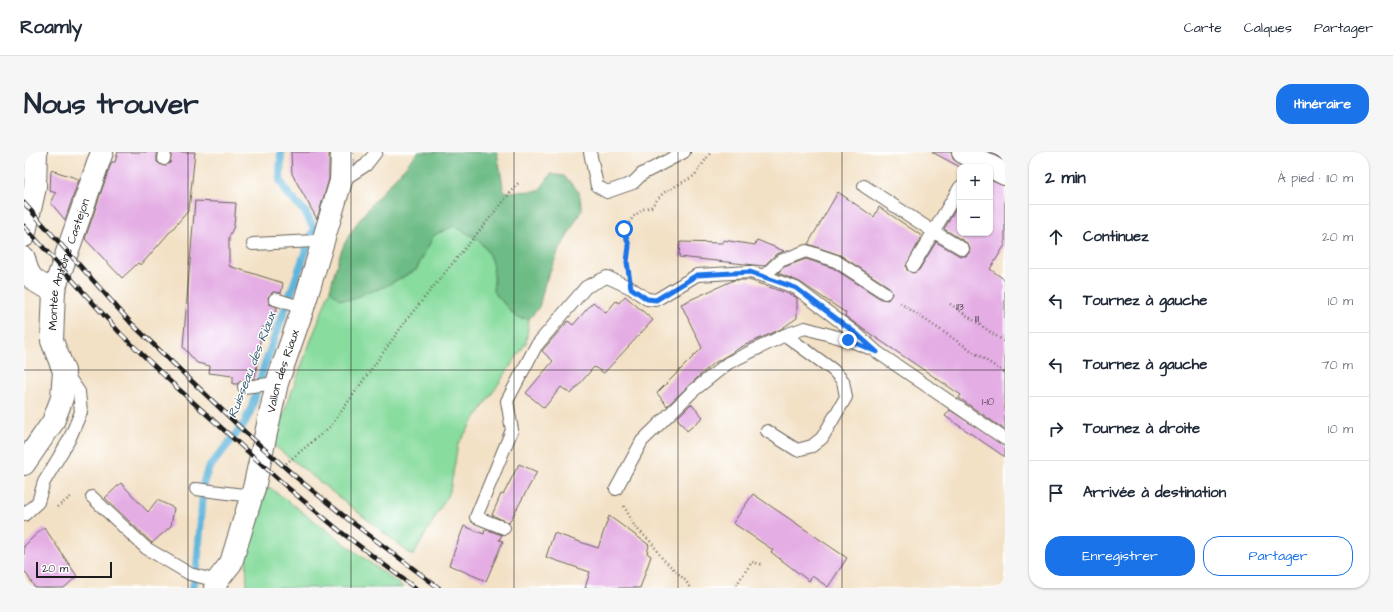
<!DOCTYPE html>
<html lang="fr">
<meta charset="utf-8">
<style>
:root{--surface:#fff;--page:#f6f6f7;--text:#1f2937;--muted:#747a83;--line:#e0e1e3;--accent:#1a73e8}
body{margin:0;font-family:"Architects Daughter",sans-serif;background:var(--page);color:var(--text)}
.controls{position:absolute;right:12px;top:12px;display:grid;overflow:hidden;border-radius:8px;box-shadow:0 1px 3px #0004}
.controls button{width:36px;height:36px;display:grid;place-items:center;padding:0;border:0;border-bottom:1px solid var(--line);background:var(--surface);color:var(--text);font:20px sans-serif}
.scale{position:absolute;left:12px;bottom:10px;width:76px;box-sizing:border-box;padding-left:4px;border:2px solid #1c1c1c;border-top:0;font-size:11px;line-height:14px;white-space:nowrap;color:#1c1c1c;-webkit-text-stroke:3px #fff;paint-order:stroke}
.stop{position:absolute;width:12px;height:12px;margin:-9px;border:3px solid #1a73e8;border-radius:50%;background:#fff}
.stop.end{background:#1a73e8;border-color:#fff;box-shadow:0 1px 4px #0008}
.list{margin:0;padding:0;list-style:none}
h2{display:flex;justify-content:space-between;align-items:center;height:52px;margin:0;padding:0 16px;font-size:17px}
h2 small{font-size:13px;font-weight:400;color:var(--muted)}
.list li{display:grid;grid-template-columns:26px 1fr auto;gap:12px;align-items:center;box-sizing:border-box;height:64px;padding:0 16px;border-top:1px solid var(--line)}
.list b{display:block;font-size:15px;white-space:nowrap}
.list em{font-size:13px;font-style:normal;color:var(--muted)}
.actions{display:flex;gap:8px;padding:12px 16px}
.actions a{flex:1;padding:9px 0;border:1px solid var(--accent);border-radius:16px;text-align:center;font-size:14px;color:var(--accent)}
.actions .main{background:var(--accent);color:#fff}
.icon{flex:none;width:22px;height:22px;fill:none;stroke:currentColor;stroke-width:2;stroke-linecap:round;stroke-linejoin:round}
.map{position:relative;flex:none;width:981px;height:436px;overflow:hidden;border-radius:16px}
header{display:flex;align-items:center;gap:24px;box-sizing:border-box;height:56px;padding:0 20px;background:var(--surface);border-bottom:1px solid var(--line)}
header strong{font-size:19px}
nav{display:flex;gap:22px;margin-inline-start:auto;font-size:14px}
.intro{display:flex;align-items:center;justify-content:space-between;box-sizing:border-box;height:96px;padding:0 24px}
h1{margin:0;font-size:28px}
.button{padding:10px 18px;border-radius:16px;background:var(--accent);color:#fff;font-size:14px;font-weight:700}
main{display:flex;gap:24px;padding:0 24px}
aside{flex:1;background:var(--surface);border-radius:16px;box-shadow:0 1px 3px #0004}
.map>svg:first-child{display:block}
.green{fill:#87dc9e;stroke:#527c5d}
.forest{fill:#6dbc85;stroke:#446c50}
.lines{fill:none;stroke-linecap:round;stroke-linejoin:round}
.stream{stroke:#5eb5db;stroke-width:8}
.building{fill:#e4ade4}
.lane-casing{stroke:#676158;stroke-width:14}
.street-casing{stroke:#676158;stroke-width:24}
.path{stroke:#676158;stroke-width:2.5;stroke-dasharray:1 3;stroke-linecap:butt}
.lane{stroke:#fff;stroke-width:12}
.street{stroke:#fff;stroke-width:22}
.rail-casing{stroke:#1c1c1c;stroke-width:4.5}
.rail{stroke:#fff;stroke-width:3;stroke-dasharray:9;stroke-linecap:butt}
.route{stroke:#1a73e8;stroke-width:5}
.grid{fill:none;stroke:#1c1c1c;stroke-width:1;stroke-opacity:0.55}
.labels{text-anchor:middle;dominant-baseline:central;stroke-width:3;stroke-linejoin:round;paint-order:stroke}
.number-label{font-size:10px;fill:#4e404e}
.street-label{font-size:12px;fill:#1c1c1c;stroke:#fff}
.water-label{font-size:13px;font-style:italic;fill:#3a6172;stroke:#fff}
</style>
<header>
<strong>Roamly</strong>
<nav><a>Carte</a><a>Calques</a><a>Partager</a></nav>
</header>
<div class="intro"><h1>Nous trouver</h1><a class="button">Itinéraire</a></div>
<main>
<div class="map">
<svg width="981" height="436" viewBox="0 0 981 436">
<rect width="100%" height="100%" fill="#fff"/>
<filter id="ink" filterUnits="userSpaceOnUse"><feTurbulence type="fractalNoise" baseFrequency=".025" numOctaves="2"/><feDisplacementMap in="SourceGraphic" scale="8" xChannelSelector="R" yChannelSelector="G"/><feConvolveMatrix kernelMatrix="1 2 1 2 8 2 1 2 1" color-interpolation-filters="sRGB"/></filter>
<filter id="wash" filterUnits="userSpaceOnUse"><feTurbulence type="fractalNoise" baseFrequency=".012" numOctaves="4" result="noise"/><feDisplacementMap in="SourceGraphic" scale="16" xChannelSelector="R" yChannelSelector="G"/><feGaussianBlur stdDeviation="0.9" result="paint"/><feColorMatrix in="noise" values="0 0 0 0 0 0 0 0 0 0 0 0 0 0 0 0 0 1.4 0 .05"/><feComposite in="paint" operator="in"/></filter>
<g filter="url(#wash)">
<rect width="100%" height="100%" fill="#f3e1c6"/>
<path class="green" d="M430 74C438 79 451 84 457 91 469 103 472 123 469 139L492 165 505 167 502 191 434 292 426 339 389 404 248 292 306 138 315 147 327 148 341 141 358 136 392 118 410 83Z
M245 335 380 436H223L222 401 231 362Z"/>
<path class="forest" d="M394 0H473L480 40 515 39 527 22 540 24 555 40 558 57 533 103 521 131 515 155 505 167 492 165 469 139C472 123 469 103 457 91 451 84 438 79 430 74L410 83 392 118 358 136 341 141 327 148 315 147 306 138C310 122 314 105 321 91 337 59 371 28 394 0Z"/>
<g class="lines">
<path class="stream" d="M169 436 173 416 180 329 184 317 220 272 227 257 239 218 290 76 281 60 264 42 256 28 257 0"/>
</g>
<g id="blocks">
<path class="building" d="M94 0H133V10L139 14 146 11 148 0H171L165 58 117 113 114 111 98 126 61 87 85 17 88 10H91Z
M267 0H305V27L293 67 268 22Z
M908 0H927L929 7 941 15H936Z
M966 0H981V8Z
M27 18 55 27 41 68 27 51 32 41 26 39Z
M966 28 981 34V93L966 117 981 128V278L935 246 937 243 839 177 821 164 822 161 776 130 754 121 760 115 782 107 809 116 857 147 864 148 868 142 865 135 816 103 784 92 814 40 850 65 855 55 898 84 882 114 883 118 889 121 895 118 912 90 936 104H942L945 101 946 97 943 91 920 77 936 50V81H966Z
M171 49 212 51 210 74 205 85V114L259 131 257 141 249 140 244 145 245 152 253 155 247 178 238 175 231 226 219 228 213 232H209V224L185 221 186 214 173 211 159 195Z
M699 88 731 93 733 88 760 99 751 103 740 114 655 105 656 90 699 91Z
M710 128H725L768 143 773 146V166L757 177 717 195 687 213 643 254 633 241 678 196 657 152Z
M601 144 629 168 580 221 570 215 547 242 537 235 520 256 502 241 529 209 518 199 544 169 549 173 569 150 582 161 592 149 595 151Z
M667 252 679 265 663 279 653 266Z
M926 258 981 294V305L921 264Z
M495 312 513 320 485 371 468 363 477 342 479 343Z
M97 331 124 360 133 348 150 356 147 374 128 391 81 346Z
M729 342 823 406 804 435 788 424 785 429 747 400 749 398 709 371Z
M585 364 625 393 623 401 627 404 616 436H561L566 420 522 405 530 381 574 396Z
M440 374 460 382 461 377 478 383 475 388 479 389 462 429 425 413Z
M20 375 53 424 40 436H11L0 418V394Z"/>
</g>
</g>
<g filter="url(#ink)">
<use href="#blocks" fill-opacity="0" stroke="#676158" stroke-width="1"/>
<g class="lines">
<g class="lane-casing">
<path id="lane" d="M566 0 573 34 583 40 609 31 618 22 660 0
M140 7 141 0
M317 29 342 13 352 0
M840 34 910 80 939 97
M229 92 291 89 299 90
M889 114 936 35
M740 124 756 109 782 99 812 109 861 141
M251 147 279 156
M220 235 253 231
M743 279 773 298 788 294 798 286 822 245 819 229 809 218 761 183
M172 337 227 344
M592 337 618 289 669 239 704 211 761 183 781 176 824 188 845 196
M68 345 122 396 166 422 193 429
M0 363 14 350 20 330 45 288 57 260 55 240 41 220
M480 376 452 365 488 278 483 249 512 194 562 135 583 125 607 136 623 147 632 148 673 123 726 120 740 124 772 136 834 183 853 200 981 287"/>
</g>
<g class="street-casing">
<g id="street">
<path d="M939 0 981 22"/>
<path d="M0 84 11 35 12 0"/>
<path d="M0 106C4 127 11 131 30 138"/>
<path id="s1" d="M0 312 29 270 38 246 40 219 28 189 30 138 78 0"/>
<path id="s2" d="M191 436 193 429 207 411 230 336 253 231 279 156 317 29 318 0"/>
</g>
</g>
<path class="path" d="M603 113 605 94 601 77 609 65 619 57 627 55 639 41 670 24 687 0
M876 151 981 221
M926 152 981 190
M259 314 307 274 383 167 496 29
M600 354 611 375 627 390 638 406 662 429 666 436
M33 355 48 344
M710 436 728 410 740 413"/>
<use href="#lane" class="lane"/>
<use href="#street" class="street"/>
<g class="rail-casing">
<path id="rail" d="M0 51 107 171 221 280 273 326 325 368 415 436
M0 74 96 181 149 232 263 335 317 380 391 436"/>
</g>
<use href="#rail" class="rail"/>
</g>
</g>
<g class="lines" filter="url(#ink)">
<path class="route" d="M600 77 605 94 603 110 607 136 623 147 632 148 673 123 726 120 772 136 834 183 853 200 824 188"/>
</g>
<path class="grid" d="M164 0V436M327 0V436M490 0V436M654 0V436M818 0V436M0 218H981"/>
<g class="labels">
<g class="number-label">
<text x="936" y="155">113</text>
<text x="953" y="167">111</text>
<text x="964" y="250">1-10</text>
</g>
<g class="street-label">
<text stroke="none"><textPath href="#s1" startOffset="215">Montée Antoine Castejon</textPath></text>
<text stroke="none"><textPath href="#s2" startOffset="229">Vallon des Riaux</textPath></text>
</g>
<g class="water-label">
<text transform="translate(228 213) rotate(-69)">Ruisseau des Riaux</text>
</g>
</g>
</svg>
<div class="controls">
<button>+</button>
<button>−</button>
</div>
<div class="scale">20 m</div>
<div class="stop" style="left:600px;top:77px"></div>
<div class="stop end" style="left:824px;top:188px"></div>
</div>
<aside>
<h2>2 min<small>À pied · 110 m</small></h2>
<ul class="list">
<li><svg class="icon" aria-label="ahead" viewBox="0 0 24 24"><path d="M12 20V5M6 11l6-6 6 6"/></svg><div><b>Continuez</b></div><em>20 m</em></li>
<li><svg class="icon" aria-label="left" viewBox="0 0 24 24"><path d="M17 20v-9H6M10 6l-5 5 5 5"/></svg><div><b>Tournez à gauche</b></div><em>10 m</em></li>
<li><svg class="icon" aria-label="left" viewBox="0 0 24 24"><path d="M17 20v-9H6M10 6l-5 5 5 5"/></svg><div><b>Tournez à gauche</b></div><em>70 m</em></li>
<li><svg class="icon" aria-label="right" viewBox="0 0 24 24"><path d="M7 20v-9h11M14 6l5 5-5 5"/></svg><div><b>Tournez à droite</b></div><em>10 m</em></li>
<li><svg class="icon" aria-label="arrive" viewBox="0 0 24 24"><path d="M6 21V4h12l-3 4 3 4H6"/></svg><div><b>Arrivée à destination</b></div></li>
</ul>
<div class="actions"><a class="main">Enregistrer</a><a>Partager</a></div>
</aside>
</main>
